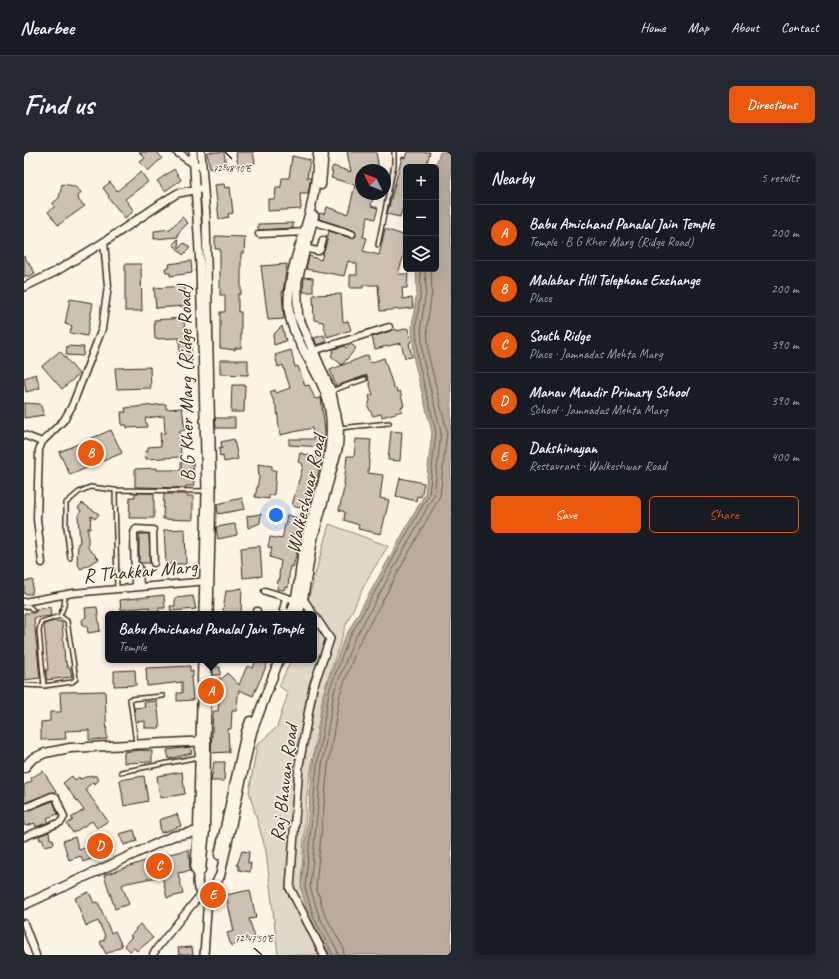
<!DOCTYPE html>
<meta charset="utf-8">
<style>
:root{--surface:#171b24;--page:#242831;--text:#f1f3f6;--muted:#9ea1a6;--line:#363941;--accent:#ea580c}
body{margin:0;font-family:Caveat,sans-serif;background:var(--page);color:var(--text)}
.controls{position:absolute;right:12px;top:12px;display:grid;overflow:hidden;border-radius:6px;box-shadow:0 4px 16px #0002}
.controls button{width:36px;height:36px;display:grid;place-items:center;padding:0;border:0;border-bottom:1px solid var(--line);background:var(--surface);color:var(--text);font:20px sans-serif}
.compass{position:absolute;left:331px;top:12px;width:36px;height:36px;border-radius:50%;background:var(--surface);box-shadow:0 4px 16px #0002;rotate:313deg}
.you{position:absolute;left:252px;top:363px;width:14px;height:14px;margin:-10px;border:3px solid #fff;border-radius:50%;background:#1a73e8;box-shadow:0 0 0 6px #1a73e833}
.badge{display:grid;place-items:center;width:26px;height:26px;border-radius:50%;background:var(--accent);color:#fff;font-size:13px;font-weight:700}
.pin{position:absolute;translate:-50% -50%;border:2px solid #fff;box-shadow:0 1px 4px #0006}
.popup{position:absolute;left:81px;top:459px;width:212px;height:52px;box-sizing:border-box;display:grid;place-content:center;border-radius:6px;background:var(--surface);filter:drop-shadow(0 1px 3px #0005);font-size:13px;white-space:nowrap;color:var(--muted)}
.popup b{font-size:15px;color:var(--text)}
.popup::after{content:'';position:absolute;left:50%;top:100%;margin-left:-8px;border:8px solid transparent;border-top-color:var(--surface)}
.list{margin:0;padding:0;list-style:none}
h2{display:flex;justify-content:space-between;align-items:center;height:52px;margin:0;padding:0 16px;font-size:17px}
h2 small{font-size:13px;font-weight:400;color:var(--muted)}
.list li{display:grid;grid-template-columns:26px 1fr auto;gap:12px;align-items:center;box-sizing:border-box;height:56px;padding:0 16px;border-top:1px solid var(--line)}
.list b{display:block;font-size:15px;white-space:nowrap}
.list p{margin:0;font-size:13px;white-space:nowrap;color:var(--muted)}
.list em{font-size:13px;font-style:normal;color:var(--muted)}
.actions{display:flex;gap:8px;padding:12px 16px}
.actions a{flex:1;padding:9px 0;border:1px solid var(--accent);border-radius:6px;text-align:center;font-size:14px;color:var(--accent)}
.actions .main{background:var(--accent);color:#fff}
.icon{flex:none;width:22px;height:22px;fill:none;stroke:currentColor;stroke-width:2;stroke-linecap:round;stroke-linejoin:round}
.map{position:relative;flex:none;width:427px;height:803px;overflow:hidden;border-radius:6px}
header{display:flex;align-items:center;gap:24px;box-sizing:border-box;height:56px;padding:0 20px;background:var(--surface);border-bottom:1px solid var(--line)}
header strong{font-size:19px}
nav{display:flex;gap:22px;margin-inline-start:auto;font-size:14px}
.intro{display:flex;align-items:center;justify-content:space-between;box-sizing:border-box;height:96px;padding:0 24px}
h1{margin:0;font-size:28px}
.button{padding:10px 18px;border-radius:6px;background:var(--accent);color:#fff;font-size:14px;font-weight:700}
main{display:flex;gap:24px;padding:0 24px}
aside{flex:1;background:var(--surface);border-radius:6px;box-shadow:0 4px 16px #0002}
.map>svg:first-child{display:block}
.green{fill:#e0d8c8;stroke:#8e8173}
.water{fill:#b7ad9e;stroke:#85796b}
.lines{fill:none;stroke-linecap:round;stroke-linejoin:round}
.shore{stroke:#6d5e51;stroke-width:1}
.building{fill:#ccc2b3;stroke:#3b2a1e}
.service-casing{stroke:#3b2a1e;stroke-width:6}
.minor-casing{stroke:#3b2a1e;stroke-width:9}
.tertiary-casing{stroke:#3b2a1e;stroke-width:10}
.secondary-casing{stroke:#3b2a1e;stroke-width:11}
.service{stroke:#fcf5e5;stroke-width:3}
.minor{stroke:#fcf5e5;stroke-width:6}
.tertiary{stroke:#fcf5e5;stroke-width:7}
.secondary{stroke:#fcf5e5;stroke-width:8}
.ticks{fill:none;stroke:#3b2a1e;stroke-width:1.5}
.labels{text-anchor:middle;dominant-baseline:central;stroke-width:3;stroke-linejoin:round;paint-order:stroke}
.street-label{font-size:20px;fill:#3b2a1e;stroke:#fcf5e5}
.ticks-label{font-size:10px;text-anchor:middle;fill:#3b2a1e;stroke:#fcf5e5;stroke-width:3;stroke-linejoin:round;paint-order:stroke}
</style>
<header>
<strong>Nearbee</strong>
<nav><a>Home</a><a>Map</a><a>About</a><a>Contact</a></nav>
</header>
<div class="intro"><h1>Find us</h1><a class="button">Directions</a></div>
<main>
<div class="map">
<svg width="427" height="803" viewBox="0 0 427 803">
<rect width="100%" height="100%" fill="#fcf5e5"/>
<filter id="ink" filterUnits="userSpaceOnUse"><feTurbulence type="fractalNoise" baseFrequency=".025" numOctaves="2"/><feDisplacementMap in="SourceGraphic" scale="8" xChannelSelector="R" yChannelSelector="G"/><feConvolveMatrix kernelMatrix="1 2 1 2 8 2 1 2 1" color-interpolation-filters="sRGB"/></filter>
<g filter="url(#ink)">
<path class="green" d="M305 372 364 394 344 426 323 470 299 542 283 642 277 731 314 803H254L242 699 225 640 233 593 253 575 264 541 255 534 267 508H290V462H280Z"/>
<path class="water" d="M416 0H427V803H306L286 767 277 736 289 612 301 538 320 487 401 342 408 280 390 209 388 174 393 138 392 117H412L411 15Z"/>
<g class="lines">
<path class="shore" d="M309 803 290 766 281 736 293 613 305 539 324 488 405 342 412 280 394 208 392 174 397 138 396 117
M314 803 313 798 295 764 286 735 298 613 310 540 329 490 410 343 417 280 399 207 397 174 402 139 401 117
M320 803 319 795 300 761 292 734 304 614 316 542 334 493 416 344 423 279 405 206 403 175 408 139 407 117"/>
</g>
<path class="building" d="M115 0H133L138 6 124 19 116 10 121 6Z
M183 0H200L202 15 186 17Z
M212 0H229L231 11 214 15Z
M323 0H352L355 18H337V42H350L347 54 354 56 351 67 344 65 339 85 343 86 339 99 355 103 361 77 382 84V96L374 122H384L383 136H378L379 147 388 146 389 156 356 159 354 133H339V136H326V123H333V112L324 109 320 124 282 117 285 104 297 108 303 89 302 83 304 84 305 79 327 86 332 84 329 78 295 67V61L300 62 303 55 323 62 325 58 331 33 307 26 309 20 307 19 309 14 327 20Z
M383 0H406L402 15H382V46L376 65 363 62 378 5 381 6Z
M268 4 286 8 283 26H287L284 41H276L277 57 244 59V47H251L252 35H257L258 26H265Z
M150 17 157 28 141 39 133 29Z
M117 20 124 30 101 47 110 59 101 66 84 45 85 44 79 36 86 30 93 39Z
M38 32 50 34 57 40 54 44 55 49 61 54 34 73 24 60 30 55 29 51 35 46Z
M200 32 201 36 206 35 209 61 204 62 205 65 195 67 191 33Z
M158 65 164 71 154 81V85L130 87V79L146 77Z
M269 71V76L234 78V72Z
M193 84 221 85 220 101H217V142H214V160H217V196H211V198L196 196V160H201V143H196V97H191V85Z
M154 87 155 96 160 91 166 96 159 103 149 92Z
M0 104 11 121 4 125 3 123 0 125Z
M167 109 168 121 146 124V121H142L141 116 146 115 145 112Z
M101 112H117L118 159H101Z
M263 112 259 140H258L260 167 244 168 237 114Z
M280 125 289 126V140H279Z
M161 134 162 154 132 156 130 136Z
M317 142 319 170 324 169 327 178 303 185 299 170 290 168 289 143Z
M46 147 69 151 63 184 46 181 48 174 41 172Z
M160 166 162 194H167L168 209H156L155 186 131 187 130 168Z
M258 174 262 189 250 193 249 183Z
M384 176 387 190 385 191 388 205 381 206 377 191 351 197 348 185 372 177 373 179Z
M300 183 302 190 293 193 290 186Z
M327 192 332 196 318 213 307 204 310 197 320 194 322 196Z
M43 194 60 195 59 204 42 203Z
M267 198 271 215 274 214 281 234 285 233 291 247 297 246 301 279 300 295 265 293V287H290L288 276 256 283 253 257 246 240 251 238 252 241 266 236 259 213 254 215 251 203Z
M36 199 55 222 38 237 18 214Z
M344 203 346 211 360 206 370 237 372 236 373 240 376 239 380 254 377 255 378 259 358 265 357 262 349 264 344 255 346 248 345 244 349 243 343 223 312 234 306 218Z
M196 208H224V223L196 222Z
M126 215 127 236 93 237 91 216Z
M12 222 16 236 2 240 0 226Z
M208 233H221L220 260H207Z
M0 251 16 252 20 263 0 266Z
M142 252V257L158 256 161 278 156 279 157 305 122 307 121 299H124V295L137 294 136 281H141L140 264 121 266 123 275 103 276V273H98L97 260H102L101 256Z
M191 266H211V276H192Z
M87 278 98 301 46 323 35 300Z
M367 279 378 280 376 309 364 308Z
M210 287 214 307 200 310 199 304 196 305 195 297 198 296 197 290Z
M332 287 347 288 344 321 359 323 356 346 365 348 357 382 334 377 335 373 320 368 321 360 315 358 321 332H320L323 304H330Z
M276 301 298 307 285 357 272 355 268 353 279 314 278 311 274 310Z
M157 310H169L170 334H162V336L111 335V317L133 316V318H157Z
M234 312 248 314V318H252L250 343H245V347L231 345 235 326Z
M376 326 400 331 397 345 393 344 392 349 372 344Z
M111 341H130V366H105L106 345H111Z
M140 342H163V344H169V368L139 367Z
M218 346 221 357 194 362 193 352Z
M58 351 75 362 71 367 67 364 66 377 64 376V396L75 407 57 417 53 411 54 391H56L54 364 57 358 54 356Z
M237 362 236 371 224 376 223 364Z
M263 363 278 367 274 383 269 382 266 394 274 395 269 415 266 414 264 436 261 435 260 438 253 437 254 428H256L255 423 257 409 246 405 248 396 244 395 246 385 258 387Z
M211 372 213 383 194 387 192 375Z
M161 377 162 412H142L140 378Z
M115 382H125L126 411H115Z
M236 394 238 424 219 426 217 396Z
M9 428 8 442H0V429Z
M218 436 217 462H203L199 458 202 439Z
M140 443 141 456H135V462H125V455L97 458 96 448Z
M169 444 172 457 147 459 146 454H151V446Z
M26 455 27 464 10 466 16 526 0 528V461H9L13 459V457Z
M73 455 76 479 64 481 63 474 59 473 58 468 62 465 61 456Z
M30 469 38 470 41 510 42 509 43 515H46L48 525 22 528V518H24L20 472Z
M232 508H245L229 544 215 538 212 559H208L207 577H204L205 600 187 601 189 559H194L196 542 190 536 192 534 189 532 196 525V529L203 521 215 533 223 514 229 516Z
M166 514V519H169V525H167L169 548 153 549V541H158V530L123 534 122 516Z
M189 515H196V523H189Z
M111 518 112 533 90 534V519Z
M81 539 83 587 65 588V578L41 579 42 587 17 588V570L26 569V560H37L36 540Z
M133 549 136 576H121V569L112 570 110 556 121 555 120 550Z
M166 595 168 601 145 607 143 598Z
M116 598 128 599V610L100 611V600Z
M190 610H201L200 629H187Z
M19 619 32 639 0 651V633L8 629 7 626Z
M158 620 161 642 136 646 133 624Z
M68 623 69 625 71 623 75 628 71 632 69 630 61 637 84 669 73 676 68 669 49 681 43 672 49 668 47 666 60 658 39 631 48 624 51 628 55 625 56 627Z
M120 624 124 649 100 654 96 628Z
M29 649 34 662 23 666 25 670 12 675 11 671 2 674 0 673V660Z
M153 662 157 674 137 681 135 668Z
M110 678 113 689 100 693 95 682Z
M25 680 26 687H29L30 692 20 694 19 688H16L15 684Z
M51 685 55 698 75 691 74 688 84 685 89 699 59 710 57 704 45 708 39 689Z
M165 698 166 719 154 721 159 742 143 746 138 724 103 731 98 733 105 752 91 757 80 723 135 704Z
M218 699 225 700 224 711H227L226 720 215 718V714L213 713Z
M226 738 232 766 225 767 231 786 207 794 203 781 210 779 202 743Z
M65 740 70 751 74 750 87 781 91 779 98 794 82 802 76 790 81 787V784L74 769 62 774 51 746Z
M116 772 129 786 113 799 110 796 106 799 100 793 108 785 106 784 112 778 111 777Z
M168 795 169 803H155L154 796Z"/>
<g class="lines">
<g class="service-casing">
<path id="service" d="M354 93 370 13V0
M307 239 341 227
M316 276 365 271
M91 338 93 437
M46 406 42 375V351L55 340 66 335 91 338 181 339
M0 455 5 454 9 458
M36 464 43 469 52 527 48 530 20 534 15 479 17 470 36 464 40 454 41 443
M0 533 20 534
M112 591 106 547 139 544
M97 620 175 605"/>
</g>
<g class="minor-casing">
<path id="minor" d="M285 68 328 82
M235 82 283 80
M279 96 294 99 296 98 299 88
M286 200 365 175
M0 283 18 290
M18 411 13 367 15 298 18 290 40 268 48 254 78 177 84 134 80 90
M115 415 116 435
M111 435 110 381 112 377 129 378 130 411
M241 439 274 449
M262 446 259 458 267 462
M0 450 49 441 184 429
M233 462V459
M0 656 28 644 32 645 40 665 37 670 0 685
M0 771 12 803
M129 803 133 796 177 742"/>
</g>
<g class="tertiary-casing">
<path id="tertiary" d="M153 0 172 13
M169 0 176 115 182 339 179 462
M177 0 182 65 188 339 185 462
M0 135 31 120 80 90 144 47 154 41 176 37
M275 446 279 447 289 462
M290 463 306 487 289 535 275 613 266 736 300 803
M176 589 178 508
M182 589 184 508
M180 803 184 744"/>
</g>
<g class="secondary-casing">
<path id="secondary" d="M297 33 300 0
M275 459 279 447 289 387 314 295 315 276 307 239 274 164 273 130 290 64
M267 462C276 439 275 417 280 394 292 347 319 289 301 240 292 216 268 185 265 160 262 132 272 106 280 80 289 54 293 28 294 0
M0 616 8 607 21 601 46 596 182 589 181 678 177 718C172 725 173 735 177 742 194 749 189 732 196 724L228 580 255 508
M195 703 222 580 226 569
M174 722 171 717 174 679 176 589
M0 753 149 684 181 678"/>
</g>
<use href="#service" class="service"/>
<use href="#minor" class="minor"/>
<use href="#tertiary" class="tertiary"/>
<use href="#secondary" class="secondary"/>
</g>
</g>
<path class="ticks" d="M201 0 208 7M230 796 238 803"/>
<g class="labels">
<g class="street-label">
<text transform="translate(162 231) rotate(-91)">B G Kher Marg (Ridge Road)</text>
<text transform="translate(282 342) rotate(-77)">Walkeshwar Road</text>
<text transform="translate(116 419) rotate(-5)">R Thakkar Marg</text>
<text transform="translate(260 631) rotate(-83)">Raj Bhavan Road</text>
</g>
</g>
<g class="ticks-label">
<text x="208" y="20">72°48'10"E</text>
<text x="230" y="790">72°47'50"E</text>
</g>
</svg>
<div class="controls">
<button>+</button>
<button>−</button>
<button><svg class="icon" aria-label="layers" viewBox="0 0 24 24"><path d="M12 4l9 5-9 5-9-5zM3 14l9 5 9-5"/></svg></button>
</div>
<svg class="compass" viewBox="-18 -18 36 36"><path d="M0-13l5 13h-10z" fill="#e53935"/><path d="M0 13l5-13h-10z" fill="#9ea1a6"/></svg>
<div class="you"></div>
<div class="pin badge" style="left:187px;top:539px">A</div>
<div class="popup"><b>Babu Amichand Panalal Jain Temple</b>Temple</div>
<div class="pin badge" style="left:67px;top:301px">B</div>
<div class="pin badge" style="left:135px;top:714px">C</div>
<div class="pin badge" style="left:76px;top:694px">D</div>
<div class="pin badge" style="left:189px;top:743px">E</div>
</div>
<aside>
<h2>Nearby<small>5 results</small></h2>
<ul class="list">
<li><span class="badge">A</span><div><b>Babu Amichand Panalal Jain Temple</b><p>Temple · B G Kher Marg (Ridge Road)</p></div><em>200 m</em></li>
<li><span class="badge">B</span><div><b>Malabar Hill Telephone Exchange</b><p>Place</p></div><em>200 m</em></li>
<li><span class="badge">C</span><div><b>South Ridge</b><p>Place · Jamnadas Mehta Marg</p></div><em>390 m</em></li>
<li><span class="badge">D</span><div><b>Manav Mandir Primary School</b><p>School · Jamnadas Mehta Marg</p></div><em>390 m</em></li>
<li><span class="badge">E</span><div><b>Dakshinayan</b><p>Restaurant · Walkeshwar Road</p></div><em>400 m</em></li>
</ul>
<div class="actions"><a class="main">Save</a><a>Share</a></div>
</aside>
</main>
